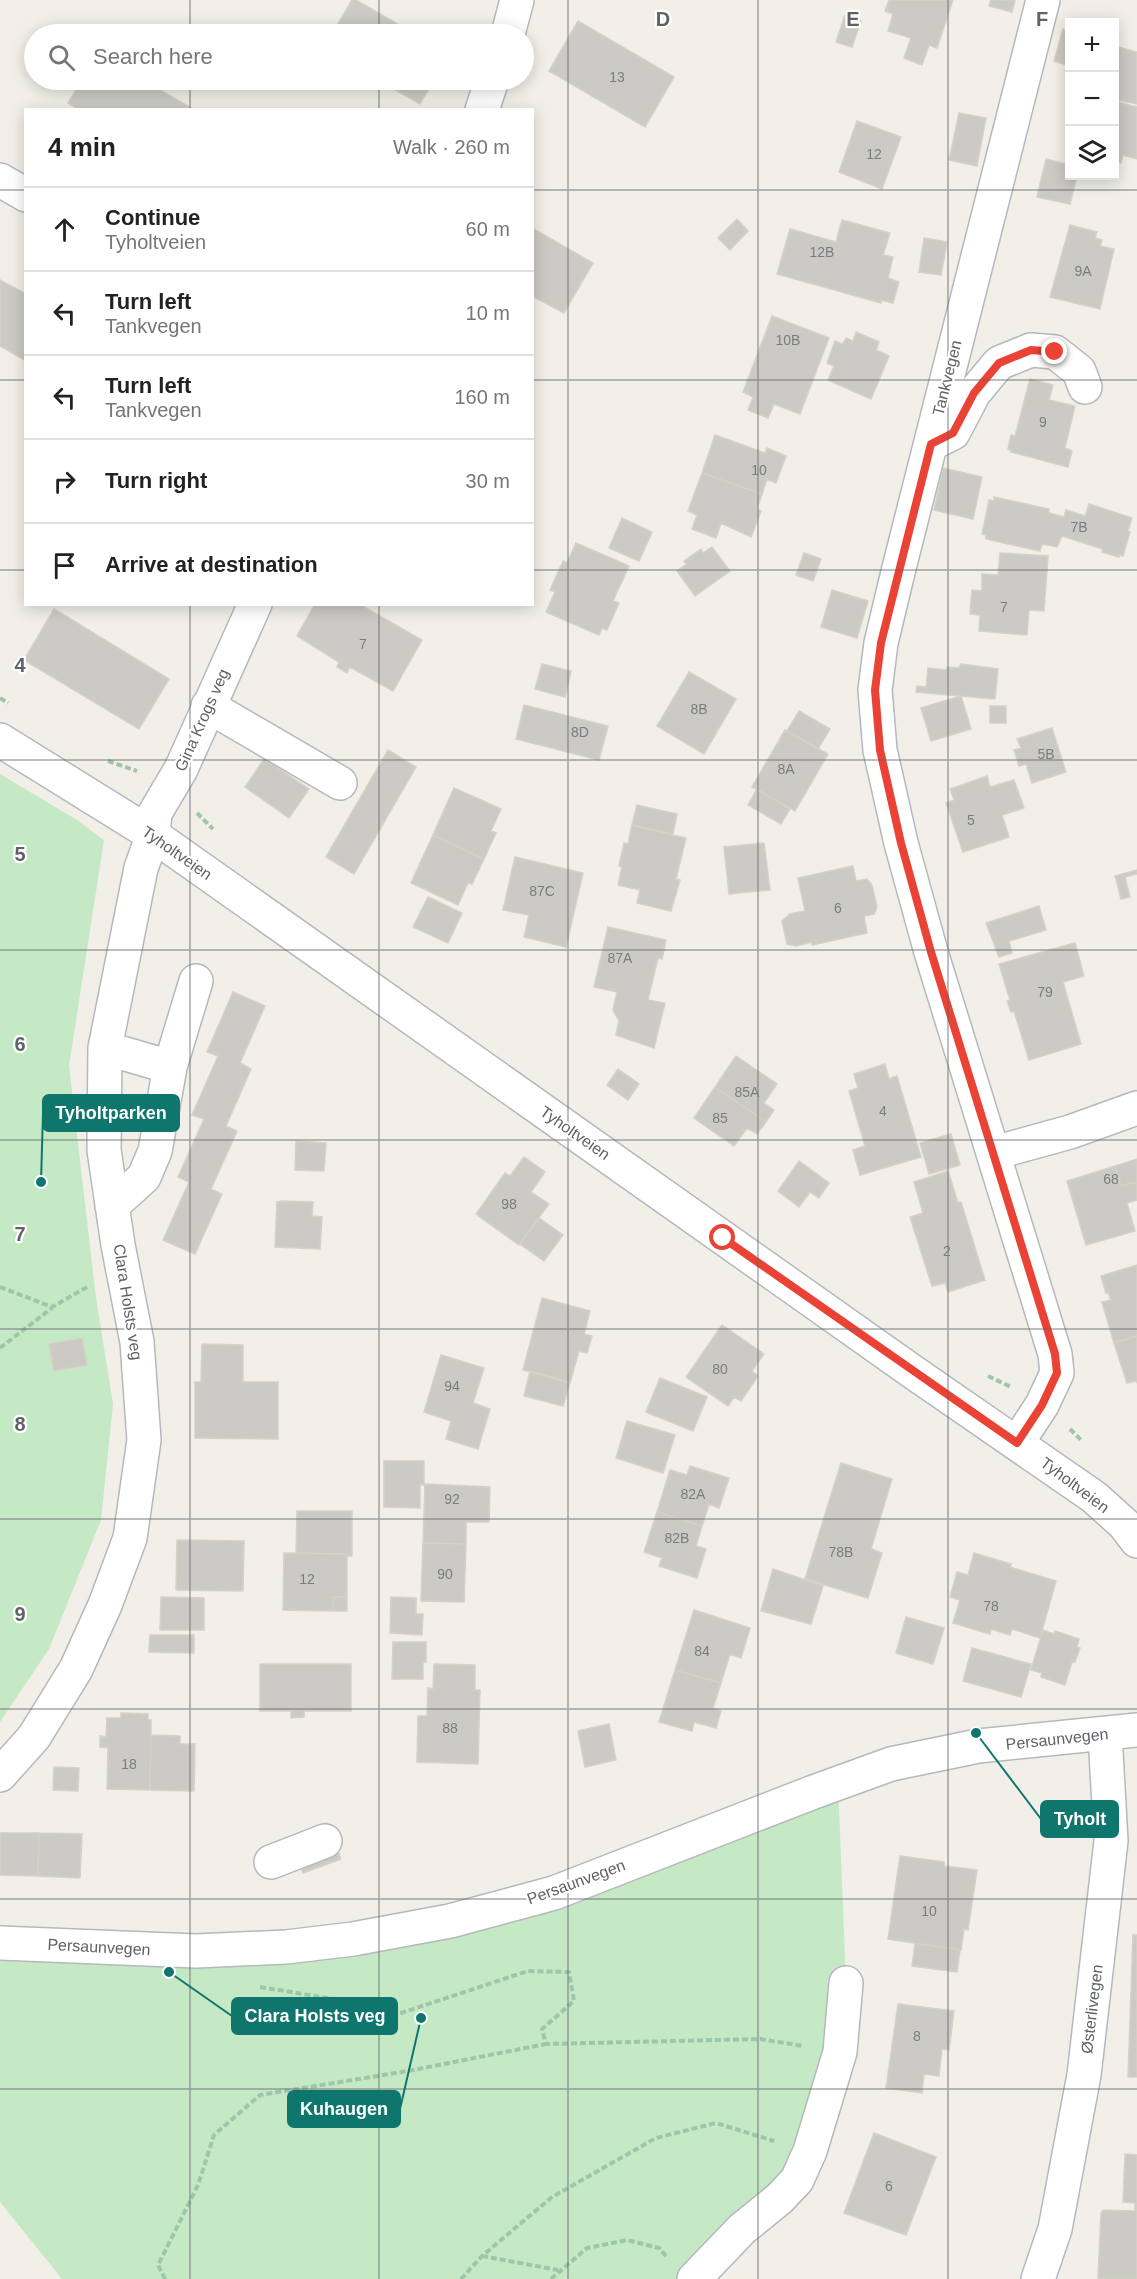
<!DOCTYPE html>
<meta charset="utf-8">
<style>
:root{--surface:#fff;--page:#f6f6f6;--text:#222;--muted:#767676;--line:#e0e0e0}
body{margin:0;font-family:Helvetica,sans-serif;background:var(--page);color:var(--text)}
.controls{position:absolute;right:18px;top:18px;display:grid;overflow:hidden;border-radius:0px;box-shadow:0 3px 15px #0003}
.controls button{width:54px;height:54px;display:grid;place-items:center;padding:0;border:0;border-bottom:2px solid var(--line);background:var(--surface);color:var(--text);font:30px sans-serif}
.stop{position:absolute;width:18px;height:18px;margin:-14px;border:4px solid #ea4335;border-radius:50%;background:#fff}
.stop.end{background:#ea4335;border-color:#fff;box-shadow:0 2px 6px #0008}
.list{margin:0;padding:0;list-style:none}
h2{display:flex;justify-content:space-between;align-items:center;height:78px;margin:0;padding:0 24px;font-size:26px}
h2 small{font-size:20px;font-weight:400;color:var(--muted)}
.list li{display:grid;grid-template-columns:39px 1fr auto;gap:18px;align-items:center;box-sizing:border-box;height:84px;padding:0 24px;border-top:2px solid var(--line)}
.list b{display:block;font-size:22px;white-space:nowrap}
.list p{margin:0;font-size:20px;white-space:nowrap;color:var(--muted)}
.list em{font-size:20px;font-style:normal;color:var(--muted)}
.icon{flex:none;width:33px;height:33px;fill:none;stroke:currentColor;stroke-width:2;stroke-linecap:round;stroke-linejoin:round}
.map{position:relative;flex:none;width:1137px;height:2279px;overflow:hidden}
.search{position:absolute;background:var(--surface);box-shadow:0 3px 15px #0003;left:24px;top:24px;width:510px;height:66px;display:flex;align-items:center;gap:15px;box-sizing:border-box;padding:0 21px;border-radius:33px;color:var(--muted);font-size:22px}
.panel{position:absolute;background:var(--surface);box-shadow:0 3px 15px #0003;left:24px;top:108px;width:510px;height:498px;border-radius:0px}
.map>svg:first-child{display:block}
.green{fill:#c5e8c5}
.building{fill:#cccac5;stroke:#d6d1c6;stroke-width:1.5}
.lines{fill:none;stroke-linecap:round;stroke-linejoin:round}
.minor-casing{stroke:#b5b8bc;stroke-width:36}
.path{stroke:#9cc7a9;stroke-width:4;stroke-dasharray:6 3;stroke-linecap:butt}
.minor{stroke:#fff;stroke-width:33}
.route{stroke:#ea4335;stroke-width:8}
.grid{fill:none;stroke:#5f6368;stroke-width:1.5;stroke-opacity:0.55}
.labels{text-anchor:middle;dominant-baseline:central;stroke-width:4.5;stroke-linejoin:round;paint-order:stroke}
.number-label{font-size:14px;fill:#7a7d7f}
.street-label{font-size:16px;fill:#5f6368;stroke:#fff}
.grid-label{font-size:20px;text-anchor:middle;font-weight:bold;fill:#5f6368;stroke:#fff;stroke-width:4.5;stroke-linejoin:round;paint-order:stroke}
.leader{fill:none;stroke:#0f766e;stroke-width:2}
.callout-dot{fill:#0f766e;stroke:#fff;stroke-width:2}
.callout{fill:#0f766e;stroke:#0f766e;stroke-width:2}
.callout-label{font-size:18px;text-anchor:middle;font-weight:bold;fill:#fff}
</style>
<div class="map">
<svg width="1137" height="2279" viewBox="0 0 1137 2279">
<rect width="100%" height="100%" fill="#f1efe8"/>
<path class="green" d="M0 774 77 820 104 840 69 1066 96 1298 113 1404 101 1520 49 1649 0 1722Z
M838 1783 846 1983 810 2151 694 2279H62L0 2202V1943L286 1947 586 1880Z"/>
<path class="building" d="M352 0H356L415 34H332Z
M889 0H953L937 48 929 45 922 65 904 58 911 38 888 31 893 14 885 11Z
M991 0H1015L1012 12 989 6Z
M845 15 861 21 852 47 836 42Z
M578 21 674 77 645 127 549 71Z
M1063 29 1070 31V66L1054 61Z
M1114 46 1137 52V104L1114 99Z
M82 80H143L193 109 79 110 68 103Z
M378 80H434L420 104Z
M1114 101 1137 107V159L1123 155 1121 163 1114 161Z
M959 113 986 118 977 166 949 160Z
M857 121 901 137 882 189 839 172Z
M1046 159 1070 165V176H1077L1070 204 1037 197Z
M737 219 748 231 730 250 718 238Z
M842 220 890 233 883 255 893 257 888 278 899 282 893 303 881 300V303L777 274 790 229 836 242Z
M1070 225 1097 232 1095 238 1102 240 1100 246 1114 249 1100 309 1050 297Z
M532 228 593 263 564 313 532 296Z
M924 238 947 242 941 275 919 272Z
M0 280 26 294V361L0 346Z
M772 316 829 338 800 414 774 404 768 418 748 410 753 397 743 392Z
M856 332 879 342 876 350 889 356 871 399 828 380 834 366 827 363 835 341 843 344 846 338 853 341Z
M1030 379 1053 385 1049 400 1075 406 1065 448 1072 451 1068 467 1011 452 1012 451 1008 449 1011 435 1015 436Z
M715 435 765 453 767 448 786 456 776 483 767 479 762 494 702 473Z
M943 468 982 477 973 519 934 510Z
M702 473 762 494 757 509 761 511 751 537 721 523 716 538 692 529 697 515 688 511Z
M994 497 1049 509V513L1064 517 1066 510 1085 516 1089 504 1132 518 1128 531 1130 532 1123 556 1120 555 1119 557 1102 552 1103 549 1062 536 1057 547 1042 544 1040 551 986 539V535L982 534 989 500 994 501Z
M622 518 652 532 639 561 609 548Z
M576 543 629 566 613 601 619 603 607 630 602 628 599 635 546 612 555 592 550 590 563 561 567 563Z
M712 547 730 571 695 596 677 571 687 564 684 561 701 549 703 553Z
M804 553 821 559 813 581 796 575Z
M1000 553 1048 556 1044 611 1029 610 1027 635 979 631 980 615 970 614 972 590 982 591V574L998 575Z
M832 590 868 601 857 638 821 627Z
M315 604H359L422 640 393 691 350 667 347 673 337 667 339 662 297 636Z
M54 609 169 679 139 729 24 660Z
M542 664 571 671 565 697 535 689Z
M961 664 998 669 995 699 916 692 917 686 926 687 928 668 947 670V667L959 668Z
M689 672 736 699 704 754 657 726Z
M961 696 971 729 931 741 921 708Z
M524 705 608 726 599 760 516 739Z
M990 706H1006V723H990Z
M799 711 830 729 818 749 787 731Z
M1052 728 1066 772 1032 783 1026 764 1019 766 1014 750 1021 748 1017 739Z
M785 730 828 754 795 811 752 787Z
M388 750 416 767 354 874 326 857Z
M264 759 309 789 289 818 245 787Z
M987 776 990 787 1014 780 1024 808 1002 815 1009 837 963 852 946 803 954 800 950 789Z
M454 788 501 809 491 831 496 833 484 859 433 835Z
M757 789 790 809 781 824 748 805Z
M637 805 677 814 673 834 632 825Z
M632 825 686 838 676 879 680 880 671 911 637 903 640 890 618 885 622 867 619 866 624 843 628 844Z
M433 835 484 859 472 884 468 883 458 905 411 883Z
M764 843 770 890 729 894 724 847Z
M515 857 583 873 566 947 524 937 529 915 503 910Z
M853 866 856 881 867 879 872 885 877 907 874 914 864 916 867 933 812 945V942L796 946 787 944 782 921 790 914 805 911 798 878Z
M1137 870V874L1125 877 1130 897 1121 899 1115 876Z
M428 897 462 913 448 943 413 927Z
M1039 906 1046 930 1009 941 1012 953 999 957 986 923Z
M608 927 666 940 662 959 658 958 648 1000 665 1003 654 1048 616 1035 619 1021 613 1010 617 992 594 987Z
M1075 943 1084 976 1063 982 1081 1044 1029 1060 1014 1011 1011 1012 1007 1001 1010 1000 999 964Z
M233 992 265 1006 240 1063 251 1069 226 1126 237 1131 211 1189 222 1194 195 1254 163 1240 189 1182 178 1177 204 1119 192 1115 218 1056 207 1052Z
M736 1056 777 1084 764 1103 774 1110 766 1122 715 1087Z
M885 1064 889 1079 897 1076 921 1157 860 1175 853 1150 865 1146 849 1091 858 1088 854 1074Z
M618 1069 639 1084 628 1100 607 1085Z
M715 1087 766 1122 757 1134 747 1128 734 1146 694 1118Z
M951 1134 960 1165 929 1174 920 1143Z
M296 1141 326 1143 324 1171 295 1170Z
M524 1157 545 1172 531 1192 549 1204 519 1245 476 1214 505 1173 510 1176Z
M1137 1159V1182L1121 1186 1115 1166Z
M799 1161 829 1183 819 1198 810 1192 799 1207 778 1191Z
M1115 1166 1121 1186 1137 1182V1200L1127 1203 1135 1231 1086 1245 1067 1181Z
M948 1171 958 1203 961 1202 985 1280 948 1292 945 1283 932 1286 910 1217 923 1213 914 1182Z
M283 1201 313 1202 312 1216 322 1217 320 1249 275 1247 277 1202Z
M539 1218 563 1235 544 1261 520 1244Z
M1137 1265V1336L1114 1343 1102 1302 1111 1300 1108 1292 1106 1293 1101 1276Z
M542 1298 590 1311 584 1334 592 1336 587 1353 579 1351 570 1383 523 1370Z
M722 1325 764 1354 752 1371 758 1376 741 1401 734 1397 728 1406 686 1377Z
M1137 1336V1383L1136 1381 1127 1383 1114 1343Z
M82 1338 87 1365 54 1371 49 1344Z
M202 1344 243 1345V1382H278V1439L195 1438V1382H201Z
M441 1355 484 1368 473 1403 490 1409 478 1449 446 1439 451 1421 424 1412Z
M530 1371 570 1382 563 1406 524 1396Z
M660 1378 707 1397 693 1431 646 1412Z
M627 1421 675 1435 663 1473 616 1458Z
M384 1461H424V1485H420V1508L384 1507Z
M841 1463 892 1479 871 1549 882 1553 868 1598 805 1579Z
M690 1466 729 1478 719 1508 709 1504 702 1526 657 1512 670 1470 687 1475Z
M425 1484 490 1487 489 1522H466V1544L423 1543Z
M297 1511H352V1556H347V1554L296 1553Z
M657 1512 702 1526 696 1546 706 1549 697 1578 659 1566 662 1558 644 1552Z
M177 1540 244 1541 243 1591 176 1590Z
M423 1543 466 1544 464 1602 421 1601Z
M284 1553 347 1554V1597H333V1611L283 1610Z
M974 1553 1011 1564 1010 1567 1056 1581 1040 1638 1012 1629 1010 1635 991 1629 990 1634 953 1623 960 1600 950 1597 957 1572 968 1575Z
M773 1569 823 1586 811 1624 761 1611Z
M161 1597 204 1598V1630H160Z
M333 1597H347V1611H333Z
M391 1597 416 1598V1614H423L422 1635 390 1633Z
M694 1610 750 1628 741 1658 730 1654 721 1683 675 1670Z
M906 1617 944 1628 933 1664 896 1653Z
M1043 1630 1054 1634 1055 1631 1079 1639 1077 1647 1080 1648 1075 1662H1072L1065 1685 1041 1677 1042 1673 1031 1670Z
M150 1635H194V1653L149 1652Z
M393 1642H426V1662H423V1679H392Z
M972 1648 1031 1664 1021 1697 963 1681Z
M260 1664H351V1711H304V1717L291 1718V1711H260Z
M434 1664 475 1665V1690H480L478 1764 417 1762 418 1716H427L428 1688 433 1689Z
M675 1670 721 1683 713 1708 721 1711 716 1728 694 1722 692 1731 659 1722Z
M121 1713 148 1714V1720H151L150 1790 107 1789 108 1748 100 1747V1736L106 1737 107 1718H121Z
M609 1724 616 1760 585 1767 578 1731Z
M151 1735 180 1736V1744H195L194 1791 150 1790Z
M54 1767 79 1768 78 1791 53 1790Z
M327 1823 341 1859 303 1873 290 1837Z
M0 1833H39L38 1876 0 1875Z
M39 1833 82 1834 80 1878 38 1876Z
M900 1856 944 1862V1866L977 1870 968 1930 964 1929 961 1950 888 1939Z
M1133 1935H1137V2077H1128Z
M915 1943 960 1950 957 1972 912 1966Z
M898 2004 954 2011 949 2050 942 2049 939 2076 924 2074 922 2093 886 2088Z
M874 2133 936 2157 906 2235 844 2213Z
M1125 2154 1137 2155V2279H1098L1101 2213 1103 2210 1135 2211V2203L1123 2202Z"/>
<g class="lines">
<g class="minor-casing">
<path id="minor" d="M508 34 517 0
M482 110 492 80
M0 180 26 195
M931 444 953 433 974 393 999 363 1031 350 1055 352 1079 371 1085 387
M208 706 340 783
M0 740 153 835 913 1372 1094 1497 1124 1524 1137 1541
M105 1048 170 1067
M994 1153 1070 1132 1137 1108
M112 1206 144 1177 155 1151 170 1067 196 981
M1017 1443 1042 1405 1057 1373 1055 1354 931 952 901 843 880 750 875 690 881 643 898 572 1043 0
M0 1775 34 1737 76 1669 105 1605 130 1538 144 1440 137 1342 118 1245 104 1150 105 1048 141 868 153 835 155 813 181 769 255 604
M271 1862 325 1841
M0 1943 196 1951 286 1947 353 1939 450 1921 554 1893 811 1793 891 1764 978 1746 1137 1730
M694 2279 742 2229 779 2199 797 2180 810 2151 840 2052 846 1983
M1038 2279 1055 2229 1084 2075 1111 1841 1105 1734"/>
</g>
<path class="path" d="M0 698 8 703
M108 761 137 771
M197 813 213 829
M0 1287 52 1307 89 1286
M0 1348 52 1308
M988 1376 1011 1387
M1070 1429 1082 1441
M260 1987 371 2005 395 2015 528 1971 569 1972 574 2001 542 2029 546 2044 760 2039 803 2046
M482 2256 558 2270
M165 2279 158 2265 198 2185 214 2135 260 2095 408 2071 546 2044
M461 2279 482 2256 552 2197 656 2138 716 2123 774 2141
M551 2279 587 2248 627 2240 659 2248 666 2256"/>
<use href="#minor" class="minor"/>
</g>
<g class="lines">
<path class="route" d="M723 1238 1017 1443 1042 1405 1057 1373 1055 1354 931 952 901 843 880 750 875 690 881 643 931 444 953 433 974 393 999 363 1031 350 1055 352"/>
</g>
<path class="grid" d="M190 0V34M379 0V34M568 0V2279M758 0V2279M948 0V2279M190 80V110M379 80V110M0 190H26M532 190H1137M0 380H26M532 380H1137M0 570H26M532 570H1137M190 604V2279M379 604V2279M0 760H1137M0 950H1137M0 1140H1137M0 1329H1137M0 1519H1137M0 1709H1137M0 1899H1137M0 2089H1137"/>
<g class="labels">
<g class="number-label">
<text x="617" y="77">13</text>
<text x="874" y="154">12</text>
<text x="822" y="252">12B</text>
<text x="1083" y="271">9A</text>
<text x="788" y="340">10B</text>
<text x="1043" y="422">9</text>
<text x="759" y="470">10</text>
<text x="1079" y="527">7B</text>
<text x="1004" y="607">7</text>
<text x="363" y="644">7</text>
<text x="699" y="709">8B</text>
<text x="580" y="732">8D</text>
<text x="1046" y="754">5B</text>
<text x="786" y="769">8A</text>
<text x="971" y="820">5</text>
<text x="542" y="891">87C</text>
<text x="838" y="908">6</text>
<text x="620" y="958">87A</text>
<text x="1045" y="992">79</text>
<text x="747" y="1092">85A</text>
<text x="883" y="1111">4</text>
<text x="720" y="1118">85</text>
<text x="1111" y="1179">68</text>
<text x="509" y="1204">98</text>
<text x="947" y="1251">2</text>
<text x="720" y="1369">80</text>
<text x="452" y="1386">94</text>
<text x="693" y="1494">82A</text>
<text x="452" y="1499">92</text>
<text x="677" y="1538">82B</text>
<text x="841" y="1552">78B</text>
<text x="445" y="1574">90</text>
<text x="307" y="1579">12</text>
<text x="991" y="1606">78</text>
<text x="702" y="1651">84</text>
<text x="450" y="1728">88</text>
<text x="129" y="1764">18</text>
<text x="929" y="1911">10</text>
<text x="917" y="2036">8</text>
<text x="889" y="2186">6</text>
</g>
<g class="street-label">
<text transform="translate(947 378) rotate(-76)">Tankvegen</text>
<text transform="translate(202 720) rotate(-66)">Gina Krogs veg</text>
<text transform="translate(177 853) rotate(35)">Tyholtveien</text>
<text transform="translate(575 1133) rotate(35)">Tyholtveien</text>
<text transform="translate(128 1302) rotate(81)">Clara Holsts veg</text>
<text transform="translate(1075 1485) rotate(37)">Tyholtveien</text>
<text transform="translate(1057 1739) rotate(-6)">Persaunvegen</text>
<text transform="translate(576 1882) rotate(-20)">Persaunvegen</text>
<text transform="translate(99 1947) rotate(3)">Persaunvegen</text>
<text transform="translate(1092 2009) rotate(-83)">Østerlivegen</text>
</g>
</g>
<g class="grid-label">
<text x="663" y="26">D</text>
<text x="853" y="26">E</text>
<text x="1042" y="26">F</text>
<text x="20" y="672">4</text>
<text x="20" y="861">5</text>
<text x="20" y="1051">6</text>
<text x="20" y="1241">7</text>
<text x="20" y="1431">8</text>
<text x="20" y="1621">9</text>
</g>
<path class="leader" d="M41 1182L43 1113M976 1733L1041 1819M169 1972L232 2016M421 2018L400 2109"/>
<g class="callout-dot">
<circle cx="41" cy="1182" r="6"/>
<circle cx="976" cy="1733" r="6"/>
<circle cx="169" cy="1972" r="6"/>
<circle cx="421" cy="2018" r="6"/>
</g>
<g class="callout">
<rect x="43" y="1095" width="136" height="36" rx="6"/>
<rect x="1041" y="1801" width="77" height="36" rx="6"/>
<rect x="232" y="1998" width="165" height="36" rx="6"/>
<rect x="288" y="2091" width="112" height="36" rx="6"/>
</g>
<g class="callout-label">
<text x="111" y="1119">Tyholtparken</text>
<text x="1080" y="1825">Tyholt</text>
<text x="315" y="2022">Clara Holsts veg</text>
<text x="344" y="2115">Kuhaugen</text>
</g>
</svg>
<div class="controls">
<button>+</button>
<button>−</button>
<button><svg class="icon" aria-label="layers" viewBox="0 0 24 24"><path d="M12 4l9 5-9 5-9-5zM3 14l9 5 9-5"/></svg></button>
</div>
<div class="stop" style="left:723px;top:1238px"></div>
<div class="stop end" style="left:1055px;top:352px"></div>
<div class="search"><svg class="icon" aria-label="search" viewBox="0 0 24 24"><circle cx="10" cy="10" r="6"/><path d="M15 15l6 6"/></svg>Search here</div>
<section class="panel">
<h2>4 min<small>Walk · 260 m</small></h2>
<ul class="list">
<li><svg class="icon" aria-label="ahead" viewBox="0 0 24 24"><path d="M12 20V5M6 11l6-6 6 6"/></svg><div><b>Continue</b><p>Tyholtveien</p></div><em>60 m</em></li>
<li><svg class="icon" aria-label="left" viewBox="0 0 24 24"><path d="M17 20v-9H6M10 6l-5 5 5 5"/></svg><div><b>Turn left</b><p>Tankvegen</p></div><em>10 m</em></li>
<li><svg class="icon" aria-label="left" viewBox="0 0 24 24"><path d="M17 20v-9H6M10 6l-5 5 5 5"/></svg><div><b>Turn left</b><p>Tankvegen</p></div><em>160 m</em></li>
<li><svg class="icon" aria-label="right" viewBox="0 0 24 24"><path d="M7 20v-9h11M14 6l5 5-5 5"/></svg><div><b>Turn right</b></div><em>30 m</em></li>
<li><svg class="icon" aria-label="arrive" viewBox="0 0 24 24"><path d="M6 21V4h12l-3 4 3 4H6"/></svg><div><b>Arrive at destination</b></div></li>
</ul>
</section>
</div>
